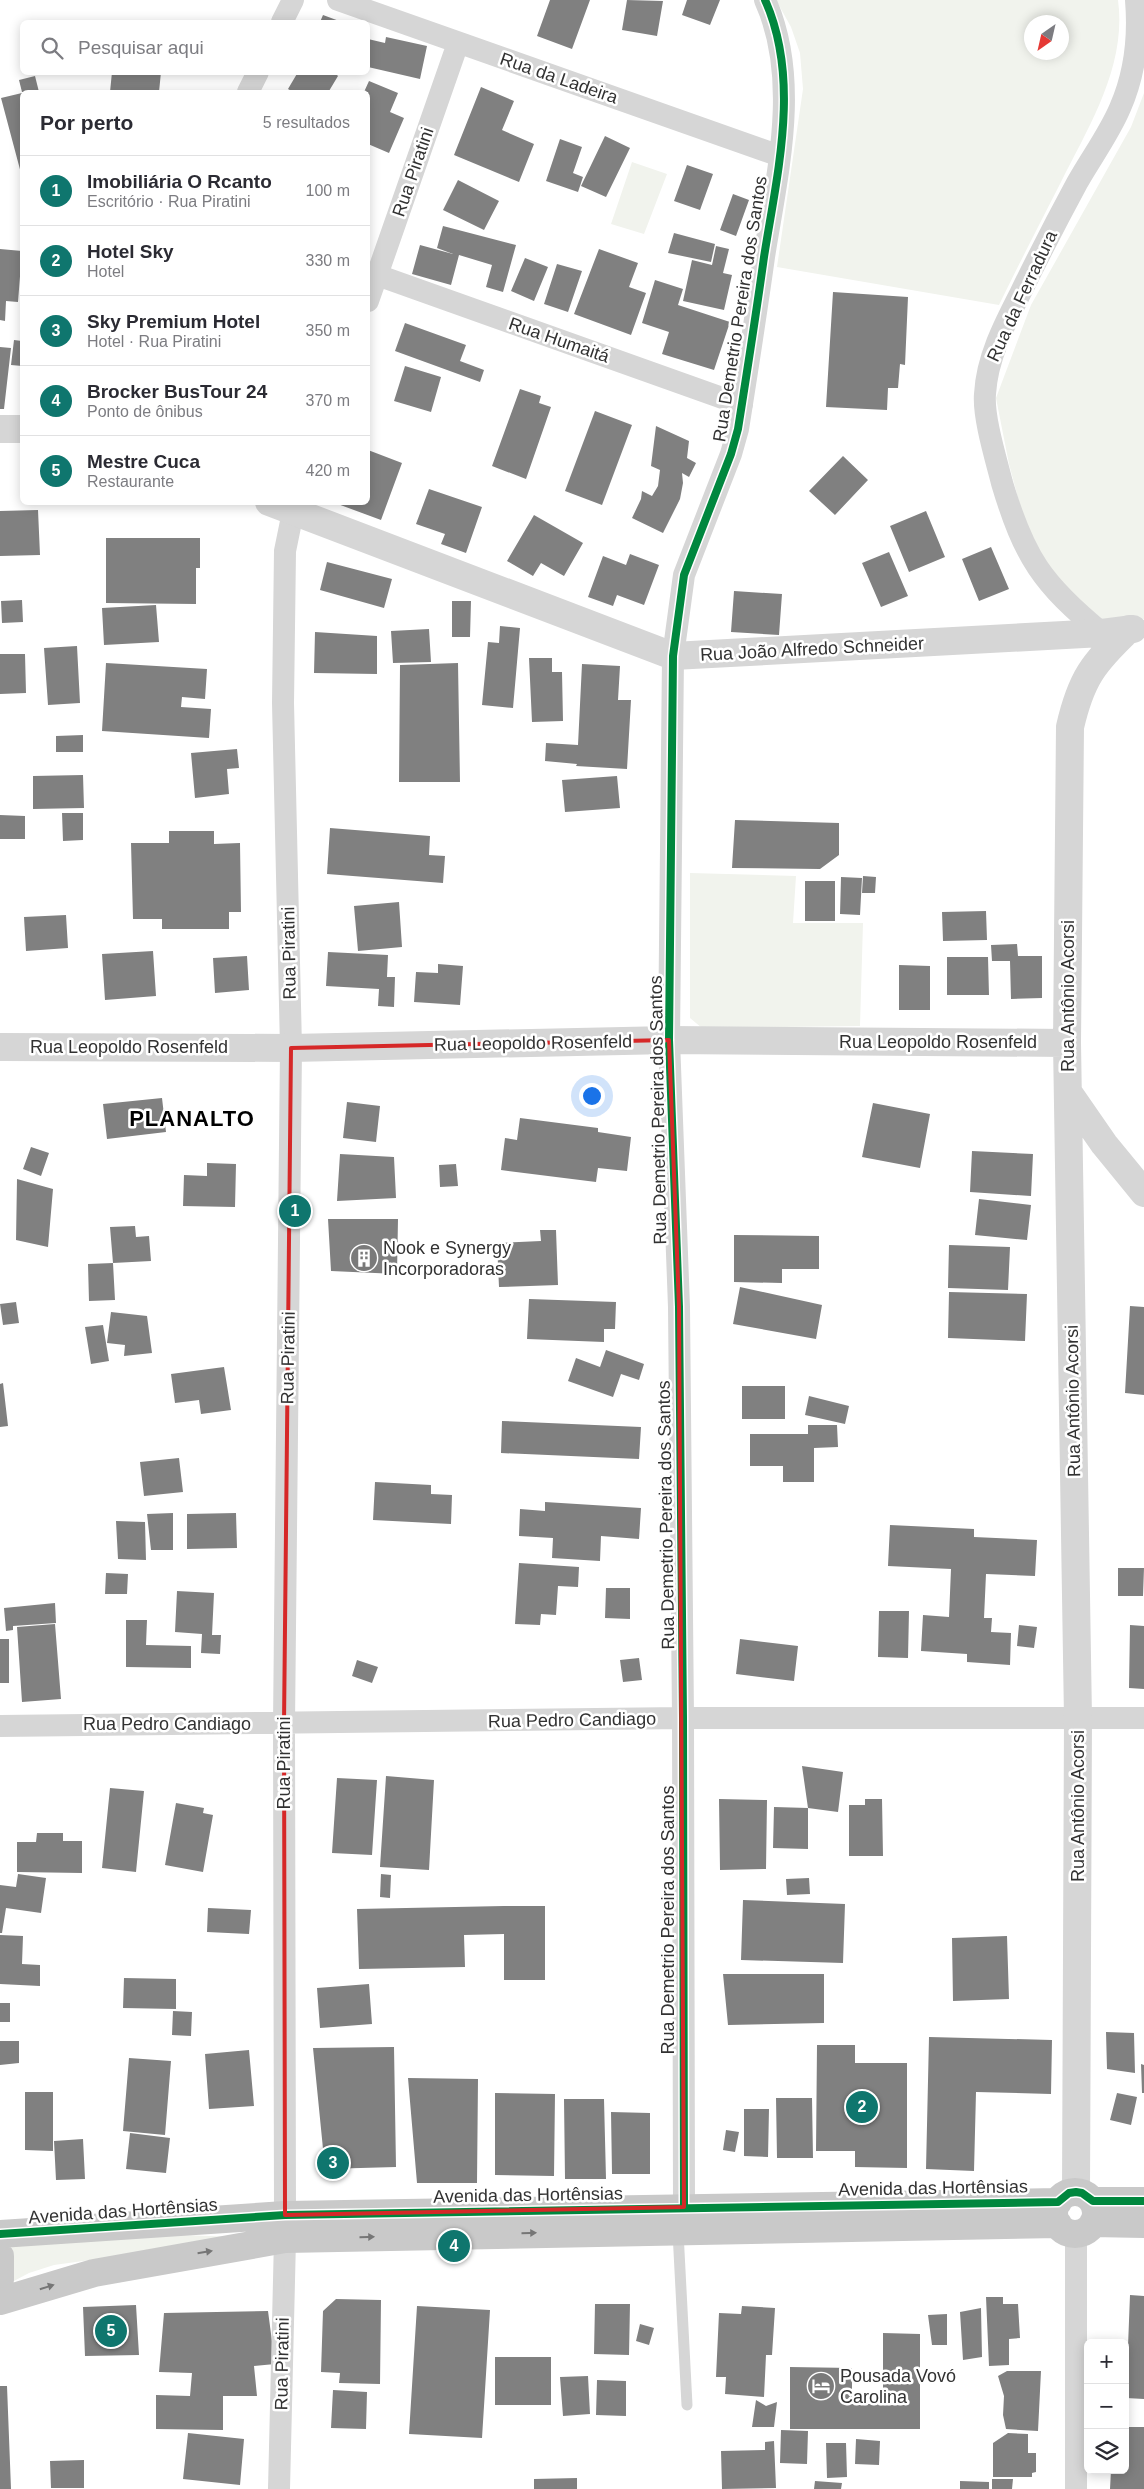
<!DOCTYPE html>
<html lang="pt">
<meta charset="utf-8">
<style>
:root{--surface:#fff;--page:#f7f7f7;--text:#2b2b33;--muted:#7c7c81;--line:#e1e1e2;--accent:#0f766e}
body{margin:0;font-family:Arial,sans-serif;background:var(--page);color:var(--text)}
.controls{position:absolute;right:15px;bottom:15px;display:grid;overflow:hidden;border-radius:8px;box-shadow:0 2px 12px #0003}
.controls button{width:45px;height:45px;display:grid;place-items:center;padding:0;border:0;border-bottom:1px solid var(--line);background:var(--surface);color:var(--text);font:25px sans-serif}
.compass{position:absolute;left:1024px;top:15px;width:45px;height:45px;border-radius:50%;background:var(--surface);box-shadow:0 2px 12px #0003;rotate:214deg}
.you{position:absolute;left:591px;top:1095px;width:18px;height:18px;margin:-12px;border:4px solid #fff;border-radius:50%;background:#1a73e8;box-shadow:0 0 0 8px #1a73e833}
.badge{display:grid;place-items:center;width:32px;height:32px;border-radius:50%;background:var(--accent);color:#fff;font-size:16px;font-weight:700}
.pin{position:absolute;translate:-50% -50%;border:2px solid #fff;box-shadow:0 1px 5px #0006}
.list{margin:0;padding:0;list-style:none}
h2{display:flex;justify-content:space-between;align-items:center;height:65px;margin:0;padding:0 20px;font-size:21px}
h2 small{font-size:16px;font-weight:400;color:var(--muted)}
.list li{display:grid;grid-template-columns:32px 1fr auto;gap:15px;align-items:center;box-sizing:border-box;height:70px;padding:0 20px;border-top:1px solid var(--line)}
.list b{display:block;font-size:19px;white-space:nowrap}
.list p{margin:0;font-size:16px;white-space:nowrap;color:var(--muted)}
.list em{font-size:16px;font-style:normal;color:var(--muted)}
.icon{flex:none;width:28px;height:28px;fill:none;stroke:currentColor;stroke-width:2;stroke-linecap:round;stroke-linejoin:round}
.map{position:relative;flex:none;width:1144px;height:2489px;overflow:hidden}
.search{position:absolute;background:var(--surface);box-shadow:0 2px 12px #0003;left:20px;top:20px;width:350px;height:55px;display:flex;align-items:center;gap:12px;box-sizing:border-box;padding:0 18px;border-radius:8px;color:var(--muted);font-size:19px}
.panel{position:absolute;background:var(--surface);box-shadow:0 2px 12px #0003;left:20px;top:90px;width:350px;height:415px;border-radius:8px}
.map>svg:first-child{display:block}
.green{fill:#f1f3ed;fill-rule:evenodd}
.building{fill:#808080}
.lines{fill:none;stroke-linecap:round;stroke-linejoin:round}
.service{stroke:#d6d6d6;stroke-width:11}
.minor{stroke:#d6d6d6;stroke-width:22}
.tertiary{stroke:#d6d6d6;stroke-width:28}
.primary{stroke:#c9c9c9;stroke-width:28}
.cycleway-casing{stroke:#fff;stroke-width:11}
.cycleway{stroke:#00873e;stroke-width:8}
.oneway{fill:#767676}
.marked{fill:none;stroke:#d62828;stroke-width:4;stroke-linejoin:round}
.labels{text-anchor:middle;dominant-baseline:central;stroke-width:5;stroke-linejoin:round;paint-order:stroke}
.street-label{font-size:18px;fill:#323232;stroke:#fff}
.poi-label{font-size:18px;fill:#323232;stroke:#fff;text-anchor:start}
.district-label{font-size:22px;font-weight:bold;letter-spacing:1px;fill:#000;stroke:#fff}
</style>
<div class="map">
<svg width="1144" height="2489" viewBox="0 0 1144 2489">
<rect width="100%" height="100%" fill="#fff"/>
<path class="green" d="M776 0H1118C1127 66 1089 126 1061 182 1040 223 1019 264 999 305L777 267 803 89 800 53 791 27ZM1032 22H1062V52H1032Z
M1144 93V619H1102L1067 590 1040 558 1025 524 1009 464 996 398 1031 305 1131 127Z
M632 162 667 174 644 234 611 224Z
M690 873 796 876 793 923H863L860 1026 702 1028 690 1018Z
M125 2233 238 2237 237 2240 54 2265 29 2273 12 2282C14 2267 15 2253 9 2239Z"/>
<path class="building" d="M550 0H590L572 49 537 36Z
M627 0 663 1 657 36 622 30Z
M687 0H720L710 25 682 15Z
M323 15 342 22H320Z
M386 37 427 46 420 79 368 67V39L385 43Z
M112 72H161L159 92H110Z
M298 72H334L338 76 329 91 332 92H293L288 89Z
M35 76 39 92H22L19 80Z
M369 81 398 93 390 112 404 118 389 153 368 144V92H364Z
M481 87 514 101 502 130 534 144 519 182 454 155Z
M22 93V177L1 98Z
M605 136 630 148 606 197 581 186Z
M560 139 582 147 573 173 583 177 578 192 546 181Z
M687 165 713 174 700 210 674 201Z
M458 180 499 201 484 230 443 210Z
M733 194 749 200 736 236 720 230Z
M443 226 516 245 503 292 486 287 492 265 459 255 451 285 412 274 420 245 453 254 437 248Z
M674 233 715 244 711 262 668 253Z
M716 246 729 249 723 273 732 275 724 310 683 301 692 260 712 265Z
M0 249 22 251 18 302 6 301 5 321 0 320Z
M599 249 638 263 629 287 646 293 631 335 574 314Z
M525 258 548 267 534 301 511 291Z
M557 264 582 271 568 312 544 304Z
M655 280 683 289 678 305 730 322 714 370 662 354 669 332 642 323Z
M833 292 908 297 905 365 900 364 898 388H888L887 410 826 407Z
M405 323 466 345 460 361 484 370 480 382 395 351Z
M14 340 22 341V366L11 365Z
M0 347 11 348 4 409H0Z
M405 366 441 377 431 412 394 401Z
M520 389 541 396 539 403 551 407 526 479 492 466Z
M595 411 632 425 602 505 565 491Z
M656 426 689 441 687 458 696 463 689 477 682 473 683 483 680 499 663 533 632 518 641 499 642 491 652 496 658 486 660 470 651 466Z
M368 450 402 463 381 520 335 503 368 502Z
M843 456 868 480 835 515 809 491Z
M429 489 482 507 466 553 441 544 445 534 416 524Z
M38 510 40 555 0 556V511Z
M926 511 945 557 909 572 890 526Z
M534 515 583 543 564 576 541 563 533 576 507 561Z
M106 538H200V568H196V604L106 603Z
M991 547 1009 589 979 601 962 559Z
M889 552 908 596 881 607 862 563Z
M630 554 659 565 644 605 617 595 613 606 588 597 603 556 626 565Z
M327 562 392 579 384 608 320 590Z
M734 591 782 594 779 635 731 632Z
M22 600 23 622 2 623 1 601Z
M452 601H471L470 637H452Z
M156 605 159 642 104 645 102 608Z
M500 626 520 628 513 708 482 705 488 642 499 643Z
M429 629 431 662 393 663 391 631Z
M315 632 377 636V674L314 673Z
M77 646 80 703 48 705 44 648Z
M0 654H25L26 693 0 694Z
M529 658H552V672H562L563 721 532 722Z
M106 663 207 669 205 699 182 697 181 707 211 709 209 738 102 731Z
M458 663 460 782H399L400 665Z
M582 664 620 666 618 700H631L627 769 576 766 577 764 545 761 546 743 578 745Z
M83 735V752H56V736Z
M237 749 239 768 227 769 229 794 195 798 191 753Z
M83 775 84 808 33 809V776Z
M617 776 620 808 565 812 562 780Z
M62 813H83V840L63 841Z
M0 815 25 816V839H0Z
M735 820 839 823V855L820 869 732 868Z
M330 828 430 836 429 855 445 856 443 883 327 874Z
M169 831H214V844L240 843 241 912H229V929H162V919H133L131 843H169Z
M863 876 876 877 875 893H862Z
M841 877 862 878 860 915 840 914Z
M805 881H835V921H805Z
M399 902 402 947 358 951 354 906Z
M986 911 987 940 943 941 942 912Z
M66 915 68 948 26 951 24 917Z
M1017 944 1018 956H1042V998L1011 999 1010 961H992L991 945Z
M153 951 156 996 105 1000 102 954Z
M328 952 388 955 387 977H395L394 1007 378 1006 379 989 326 986Z
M247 956 249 990 215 993 213 958Z
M947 957H988L989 995H947Z
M438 964 463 966 460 1005 414 1002 416 972 438 973Z
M899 965 930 966V1010H899Z
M162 1098 166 1132 107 1139 103 1104Z
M347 1102 380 1106 376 1142 343 1138Z
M873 1103 930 1114 920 1168 862 1157Z
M520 1118 598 1128V1132L631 1137 627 1171 598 1168 596 1182 501 1170 505 1138 517 1140Z
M31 1147 49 1153 41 1176 23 1169Z
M972 1151 1033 1154 1031 1196 970 1192Z
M340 1154 394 1157 396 1198 337 1201Z
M207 1163 236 1164 235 1207 183 1206 184 1175 207 1176Z
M456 1164 458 1186 440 1187 439 1165Z
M17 1179 53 1189 48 1247 16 1240Z
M979 1199 1031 1205 1027 1240 975 1235Z
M328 1219H398L397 1274 331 1271Z
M135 1226 136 1237 149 1236 151 1261 113 1263 110 1227Z
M540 1230H556L558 1285 499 1287 497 1243 541 1241Z
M734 1235 819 1236V1269H782V1283L734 1282Z
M949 1245 1010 1247 1008 1290 948 1288Z
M113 1263 115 1300 89 1301 88 1264Z
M740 1287 822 1305 816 1339 733 1324Z
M949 1292 1027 1294 1025 1341 948 1338Z
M529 1299 616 1302 615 1329H604V1342L527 1339Z
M16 1302 19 1323 3 1325 0 1304Z
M1130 1306 1144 1307V1395L1125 1393Z
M111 1312 147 1316 152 1353 124 1356 125 1345 107 1343Z
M103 1325 109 1361 91 1364 85 1327Z
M606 1350 644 1364 639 1380 621 1374 613 1397 568 1381 576 1358 600 1367Z
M224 1367 231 1410 201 1414 199 1400 175 1403 171 1374Z
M3 1383 8 1426 0 1427V1384Z
M742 1386H785V1419H742Z
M809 1396 849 1406 845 1424 805 1415Z
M502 1421 641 1427 639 1459 501 1453Z
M808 1425H837L838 1447 814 1448V1482H783V1466H750V1434H808Z
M179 1458 183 1492 144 1496 140 1462Z
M375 1482 431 1485V1494L452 1495 451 1524 373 1520Z
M545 1502 641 1508 639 1539 601 1536 600 1561 552 1558 553 1538 519 1536 520 1509 545 1511Z
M173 1513V1550H151L147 1514Z
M236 1513 237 1548 187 1549V1514Z
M116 1521 145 1522 146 1560 118 1559Z
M890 1525 974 1529V1537L1037 1540 1035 1576 986 1574 984 1618H992L991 1632 1011 1633 1010 1665 967 1662V1654L921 1651 923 1615 949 1617 951 1569 888 1566Z
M519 1563 579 1567 578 1587 558 1586 556 1615 541 1614 540 1625 515 1624Z
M1118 1568H1144L1143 1596H1118Z
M106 1573 128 1574 127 1594H105Z
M606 1588H630V1619L605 1618Z
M177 1591 214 1593 212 1635H221L220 1654 201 1653 202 1634 175 1632Z
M55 1603 56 1623 13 1626V1630L6 1631 4 1608Z
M879 1611H909L908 1658 878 1657Z
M126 1620H147L146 1645 191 1646V1668L126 1667Z
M55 1624 61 1699 22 1702 17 1627Z
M1019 1625 1037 1627 1034 1648 1017 1646Z
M1130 1625 1144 1626V1689L1129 1688Z
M0 1639H9V1683H0Z
M740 1639 798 1646 794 1681 736 1674Z
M639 1658 642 1680 623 1682 620 1660Z
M357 1660 378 1667 372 1683 352 1676Z
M802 1766 843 1772 838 1812 808 1808Z
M386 1776 434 1780 429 1870 380 1867Z
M337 1778 377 1780 372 1855 332 1853Z
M110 1788 144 1791 136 1872 102 1868Z
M719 1799 767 1800 766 1869 720 1870Z
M865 1799H882L883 1856H849V1805H865Z
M176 1803 204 1808 203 1813 213 1815 203 1872 165 1865Z
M774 1807 808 1808V1849L773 1848Z
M37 1833H63V1841H82V1873L17 1872V1842H36Z
M18 1874 46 1878 41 1913 6 1908 2 1933H0V1885L16 1887Z
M381 1874 391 1875 390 1898 380 1897Z
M809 1878 810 1894 787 1895 786 1879Z
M743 1900 845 1904 843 1963 741 1960Z
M504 1906H545V1980H504V1934L464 1935 465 1967 359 1969 357 1909Z
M208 1908 251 1910 249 1934 207 1932Z
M0 1935 23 1936 22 1964 40 1965V1986L0 1984Z
M1007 1936 1009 1999 953 2001 952 1938Z
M723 1974H824V2023L728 2025Z
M124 1978 176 1979V2009L123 2008Z
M369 1984 372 2024 320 2028 317 1988Z
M0 2003H10V2022H0Z
M173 2011 192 2012 191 2036 172 2035Z
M1106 2032 1134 2033 1135 2073 1107 2069Z
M929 2037 1052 2040 1051 2094 976 2092 974 2171 926 2169Z
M0 2041H19V2063L0 2065Z
M817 2045H855V2063H907V2168L855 2167V2151H816Z
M394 2047 396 2167 325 2169 313 2048Z
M249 2050 254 2106 209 2109 205 2054Z
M129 2058 171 2061 165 2135 123 2131Z
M1141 2064 1144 2065V2093H1142Z
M408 2078 478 2079 477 2183H417Z
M25 2092H53V2151L25 2150Z
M495 2093 555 2094 554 2176 495 2175Z
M1117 2093 1137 2097 1131 2125 1110 2120Z
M776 2098H812L813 2158H777Z
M564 2099H604L606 2179H565Z
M744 2109H769L768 2157 744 2156Z
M611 2112 650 2113V2174H612Z
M726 2130 739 2132 735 2152 723 2150Z
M130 2133 170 2138 166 2173 126 2169Z
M83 2139 85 2179 56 2180 54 2141Z
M1130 2295 1144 2296V2399L1126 2398Z
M986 2297H1003V2304H1018L1020 2338 1009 2339V2365L989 2366Z
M336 2299 381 2300 380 2384 339 2383 340 2373 321 2372 323 2311Z
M595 2304H630L629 2355 594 2354Z
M136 2305 139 2355 85 2356 83 2307Z
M417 2306 490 2310 482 2438 409 2434Z
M742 2306 775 2308 772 2355H766L764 2397 725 2394 726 2377H716L719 2313 741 2314Z
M981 2308 982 2357 963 2360 960 2312Z
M268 2311 275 2364 254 2366 257 2396H223V2430L156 2429V2395L190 2396 192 2373 159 2372 164 2313Z
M947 2314V2345H932L928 2315Z
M640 2324 654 2328 649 2345 636 2341Z
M883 2333 920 2334V2429H790V2367L852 2368V2404H883Z
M495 2357H551V2405H495Z
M1007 2371H1041L1038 2431 1006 2429 1003 2415 1004 2396 998 2376Z
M588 2376 590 2414 563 2416 560 2377Z
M597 2380 626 2381V2416L596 2415Z
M0 2386H7L11 2489H0Z
M333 2390 367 2392 366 2429 331 2428Z
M756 2400 766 2406 777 2402 774 2427H752Z
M1125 2427H1144V2489H1110L1111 2470H1125Z
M781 2430 808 2431 807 2464 780 2463Z
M188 2433 244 2439 240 2485 183 2479Z
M1008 2433 1028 2434V2453H1036V2472L1032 2473V2477H993V2443Z
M856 2439 880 2441 879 2465 855 2464Z
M774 2441 776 2488 722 2489 721 2451 765 2450V2442Z
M826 2443H846L847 2477 827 2478Z
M84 2460V2488H51L50 2461Z
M577 2478V2489H534V2479Z
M992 2479H1013L1012 2489H992Z
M815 2481 842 2483 841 2489H814Z
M960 2481 989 2482V2489H960Z"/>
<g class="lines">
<path class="service" d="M678 2232 687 2405"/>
<path class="minor" d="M338 0 780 156
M282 22 293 0
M248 92 258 72
M377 275 742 405
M368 301 458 43
M1102 633C1042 584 1024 557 1002 483 996 459 983 417 985 394 987 358 1004 325 1020 294 1038 257 1057 220 1077 183 1091 158 1109 134 1120 108 1135 74 1139 36 1136 0
M0 1726 683 1718H1144
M684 2207 683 1718 679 1307 669 1040 673 656 684 575 731 454 738 429C747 372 756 315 764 257 777 174 801 80 765 0
M285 2215 284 1724 291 1048 283 703 285 551 295 502
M1076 2233V2489
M279 2489 285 2239"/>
<path class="tertiary" d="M0 429H22
M269 502 673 656 1102 633 1133 629
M0 1047 291 1048 669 1040 1067 1043
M1068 1092 1104 1144 1144 1193
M1076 2192 1078 1718 1067 1043 1070 727C1081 679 1093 663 1129 629"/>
<path class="primary" d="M1054 2213a21 21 0 1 1 42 0a21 21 0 1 1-42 0Z
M1093 2201H1144
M1093 2223 1144 2224
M0 2234 285 2215 1058 2202
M0 2256V2280
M0 2301 94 2273 285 2239 1058 2224"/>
<g class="cycleway-casing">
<path id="cycleway" d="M684 2207 683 1718 679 1307 669 1040 673 656 684 575 731 454 738 429C747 372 756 315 764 257 777 174 801 80 765 0
M0 2234 285 2215 1058 2202 1069 2193 1076 2192 1082 2193 1093 2201H1144"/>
</g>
<use href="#cycleway" class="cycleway"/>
</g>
<defs><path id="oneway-solid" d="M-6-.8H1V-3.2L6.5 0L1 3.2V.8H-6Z" transform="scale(1.25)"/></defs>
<g class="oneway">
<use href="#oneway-solid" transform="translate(529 2233) rotate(-1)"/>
<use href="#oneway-solid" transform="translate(367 2237) rotate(-1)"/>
<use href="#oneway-solid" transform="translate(205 2252) rotate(-9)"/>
<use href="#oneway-solid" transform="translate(47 2287) rotate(-17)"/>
</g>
<path class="marked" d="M669 1040 679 1307 684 2207 285 2215 284 1724 291 1048Z"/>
<defs>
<g id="building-disc" transform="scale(1.4375)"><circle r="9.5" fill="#7a7a7a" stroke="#fff"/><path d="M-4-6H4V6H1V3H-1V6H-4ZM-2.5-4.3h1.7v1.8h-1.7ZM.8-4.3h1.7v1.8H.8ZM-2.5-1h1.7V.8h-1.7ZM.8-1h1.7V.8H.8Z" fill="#fff"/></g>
<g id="hotel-disc" transform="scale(1.4375)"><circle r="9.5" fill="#7a7a7a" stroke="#fff"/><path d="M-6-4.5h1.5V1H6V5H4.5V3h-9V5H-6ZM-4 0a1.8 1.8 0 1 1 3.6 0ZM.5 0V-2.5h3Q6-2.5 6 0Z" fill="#fff"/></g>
</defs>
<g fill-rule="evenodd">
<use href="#building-disc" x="364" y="1258"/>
<use href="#hotel-disc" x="821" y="2386"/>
</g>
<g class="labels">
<g class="street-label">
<text transform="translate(559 78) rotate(19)">Rua da Ladeira</text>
<text transform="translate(413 172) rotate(-71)">Rua Piratini</text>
<text transform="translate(1022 296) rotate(-65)">Rua da Ferradura</text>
<text transform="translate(740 309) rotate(-81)">Rua Demetrio Pereira dos Santos</text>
<text transform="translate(559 340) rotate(19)">Rua Humaitá</text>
<text transform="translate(812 649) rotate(-3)">Rua João Alfredo Schneider</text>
<text transform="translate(289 953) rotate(-91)">Rua Piratini</text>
<text transform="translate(1068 996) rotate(-90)">Rua Antônio Acorsi</text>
<text x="938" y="1042">Rua Leopoldo Rosenfeld</text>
<text transform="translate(533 1043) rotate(-1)">Rua Leopoldo Rosenfeld</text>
<text x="129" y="1047">Rua Leopoldo Rosenfeld</text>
<text transform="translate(658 1110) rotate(-91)">Rua Demetrio Pereira dos Santos</text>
<text transform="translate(288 1358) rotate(-89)">Rua Piratini</text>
<text transform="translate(1073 1401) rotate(-91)">Rua Antônio Acorsi</text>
<text transform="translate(666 1515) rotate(-91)">Rua Demetrio Pereira dos Santos</text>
<text transform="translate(572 1720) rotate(-1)">Rua Pedro Candiago</text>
<text x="167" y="1724">Rua Pedro Candiago</text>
<text transform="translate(284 1763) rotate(-90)">Rua Piratini</text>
<text transform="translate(1078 1806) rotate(-90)">Rua Antônio Acorsi</text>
<text transform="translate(668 1920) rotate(-90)">Rua Demetrio Pereira dos Santos</text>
<text transform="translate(933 2188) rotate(-1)">Avenida das Hortênsias</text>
<text transform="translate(528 2195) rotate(-1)">Avenida das Hortênsias</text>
<text transform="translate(123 2211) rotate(-4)">Avenida das Hortênsias</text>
<text transform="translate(282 2364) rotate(-89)">Rua Piratini</text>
</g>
<g class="poi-label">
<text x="383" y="1248">Nook e Synergy<tspan x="383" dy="21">Incorporadoras</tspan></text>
<text x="840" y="2376">Pousada Vovó<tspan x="840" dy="21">Carolina</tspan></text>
</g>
<g class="district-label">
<text x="192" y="1118">PLANALTO</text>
</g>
</g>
</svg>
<div class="controls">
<button>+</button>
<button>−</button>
<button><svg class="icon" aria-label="layers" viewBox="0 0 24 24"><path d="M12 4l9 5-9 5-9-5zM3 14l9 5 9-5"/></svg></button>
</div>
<svg class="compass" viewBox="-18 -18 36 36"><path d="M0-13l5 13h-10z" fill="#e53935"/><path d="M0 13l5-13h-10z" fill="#7c7c81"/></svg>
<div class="you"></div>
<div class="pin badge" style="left:295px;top:1211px">1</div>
<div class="pin badge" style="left:862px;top:2107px">2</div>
<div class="pin badge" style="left:333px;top:2163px">3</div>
<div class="pin badge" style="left:454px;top:2246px">4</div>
<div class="pin badge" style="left:111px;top:2331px">5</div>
<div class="search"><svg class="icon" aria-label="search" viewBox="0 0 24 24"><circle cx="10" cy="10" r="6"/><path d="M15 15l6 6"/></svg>Pesquisar aqui</div>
<section class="panel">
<h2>Por perto<small>5 resultados</small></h2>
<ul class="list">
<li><span class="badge">1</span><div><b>Imobiliária O Rcanto</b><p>Escritório · Rua Piratini</p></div><em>100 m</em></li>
<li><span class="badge">2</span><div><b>Hotel Sky</b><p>Hotel</p></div><em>330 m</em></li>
<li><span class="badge">3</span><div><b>Sky Premium Hotel</b><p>Hotel · Rua Piratini</p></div><em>350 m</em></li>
<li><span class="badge">4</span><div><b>Brocker BusTour 24</b><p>Ponto de ônibus</p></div><em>370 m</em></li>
<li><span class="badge">5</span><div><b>Mestre Cuca</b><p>Restaurante</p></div><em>420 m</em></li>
</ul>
</section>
</div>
